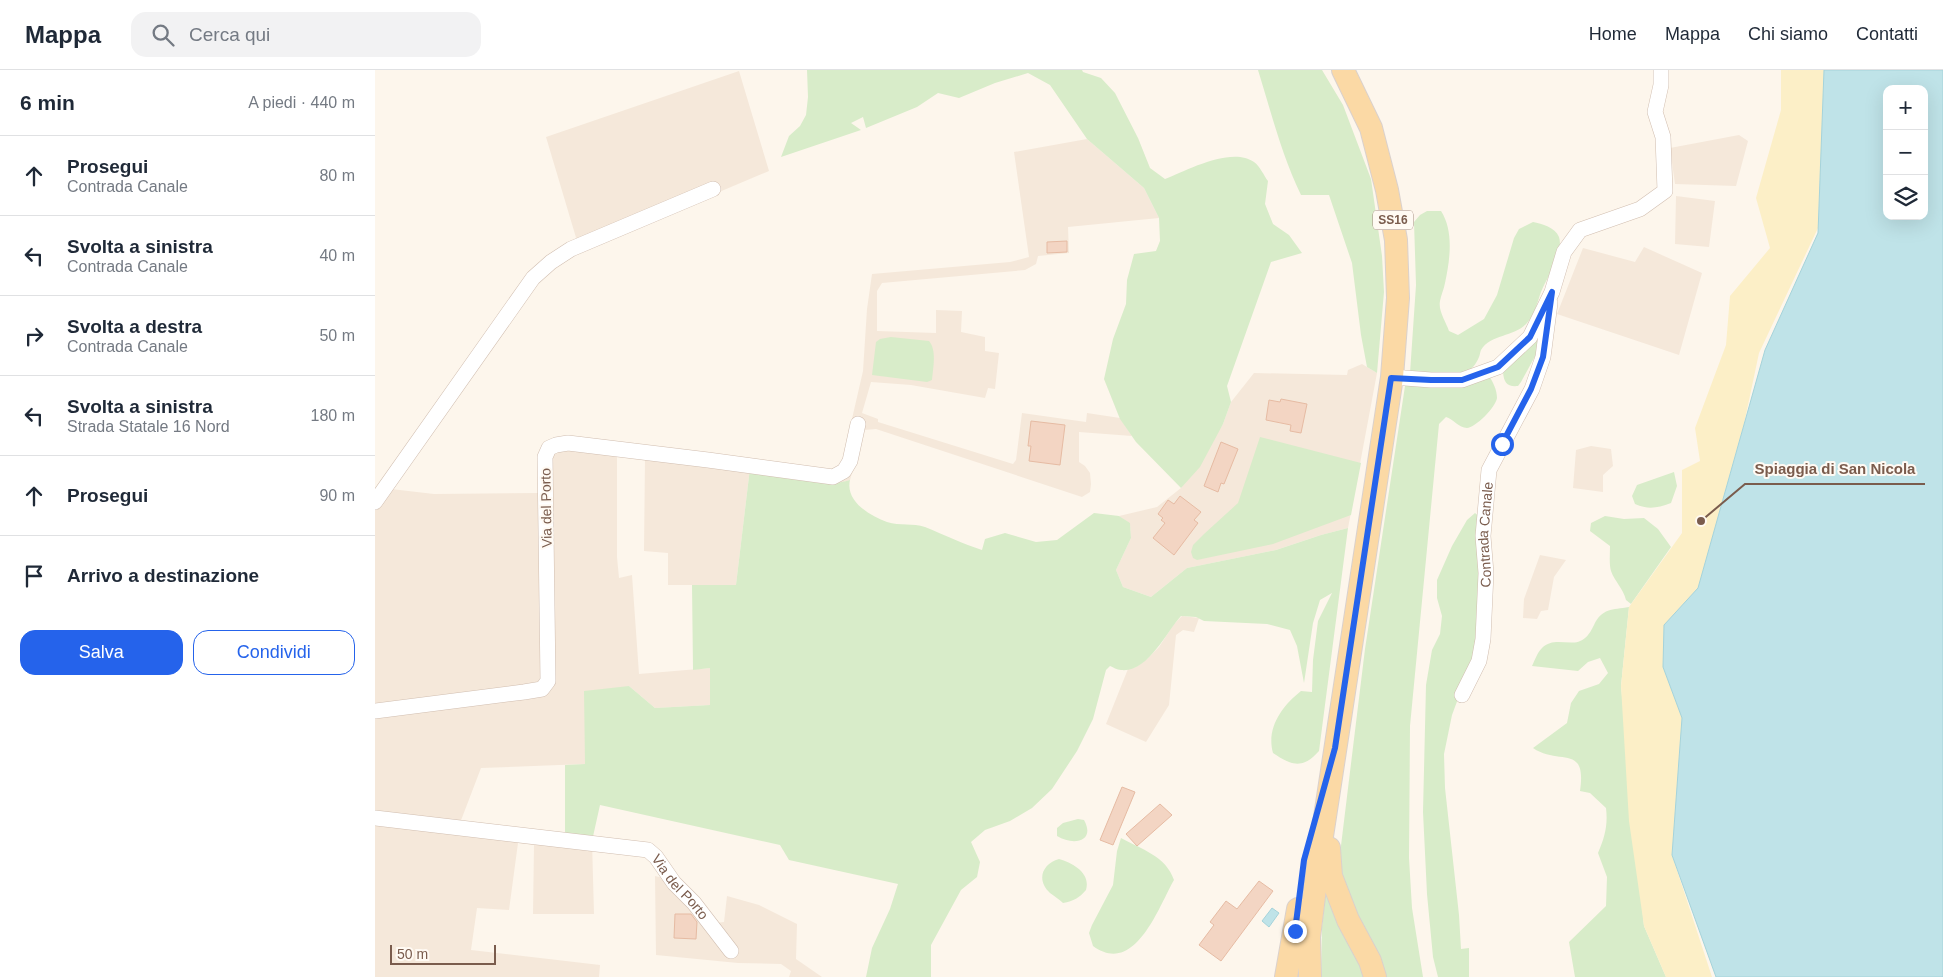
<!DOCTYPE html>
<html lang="it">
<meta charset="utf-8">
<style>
:root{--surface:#fff;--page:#f2f2f3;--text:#1f2937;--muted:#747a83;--line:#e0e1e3;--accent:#2563eb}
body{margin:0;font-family:Arial,sans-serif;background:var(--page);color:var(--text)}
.controls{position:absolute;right:15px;top:15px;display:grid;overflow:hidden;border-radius:10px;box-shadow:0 5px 20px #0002}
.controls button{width:45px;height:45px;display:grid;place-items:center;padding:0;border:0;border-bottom:1px solid var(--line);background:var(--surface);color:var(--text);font:25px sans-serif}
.scale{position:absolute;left:15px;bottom:12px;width:106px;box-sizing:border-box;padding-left:5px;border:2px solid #7a5c4d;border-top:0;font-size:14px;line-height:18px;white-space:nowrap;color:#7a5c4d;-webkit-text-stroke:4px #fffaf3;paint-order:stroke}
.stop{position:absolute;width:15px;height:15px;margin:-11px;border:4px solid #2563eb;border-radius:50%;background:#fff}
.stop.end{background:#2563eb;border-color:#fff;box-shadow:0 1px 5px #0008}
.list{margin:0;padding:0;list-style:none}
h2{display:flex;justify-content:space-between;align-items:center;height:65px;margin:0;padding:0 20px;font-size:21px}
h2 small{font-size:16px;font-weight:400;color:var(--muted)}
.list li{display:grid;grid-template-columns:32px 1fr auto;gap:15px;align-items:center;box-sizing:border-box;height:80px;padding:0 20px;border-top:1px solid var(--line)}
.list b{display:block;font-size:19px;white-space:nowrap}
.list p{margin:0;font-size:16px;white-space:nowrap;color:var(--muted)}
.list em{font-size:16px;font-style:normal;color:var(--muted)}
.actions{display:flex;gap:10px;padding:15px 20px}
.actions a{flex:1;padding:11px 0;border:1px solid var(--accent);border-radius:15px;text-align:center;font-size:18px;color:var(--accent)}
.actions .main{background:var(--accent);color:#fff}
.icon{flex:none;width:28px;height:28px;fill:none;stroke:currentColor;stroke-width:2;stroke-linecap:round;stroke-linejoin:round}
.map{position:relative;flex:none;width:1568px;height:907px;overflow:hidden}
header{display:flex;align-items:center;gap:30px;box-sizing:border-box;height:70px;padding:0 25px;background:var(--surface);border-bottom:1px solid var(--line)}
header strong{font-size:24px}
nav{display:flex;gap:28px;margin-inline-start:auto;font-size:18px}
.search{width:350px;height:45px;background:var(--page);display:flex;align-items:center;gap:12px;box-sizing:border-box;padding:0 18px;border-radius:15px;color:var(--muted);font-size:19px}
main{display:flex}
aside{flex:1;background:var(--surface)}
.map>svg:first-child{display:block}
.residential{fill:#f5e8da}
.green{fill:#d8ecc9}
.sand{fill:#fcefc7}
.water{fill:#bfe3e8;stroke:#a5d3da;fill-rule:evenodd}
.building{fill:#f3d5c3;stroke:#e6bba3}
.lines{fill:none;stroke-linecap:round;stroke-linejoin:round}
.minor-casing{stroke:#d1beb0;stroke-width:16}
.primary-casing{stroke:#dad1cd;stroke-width:24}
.minor{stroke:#fff;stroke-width:15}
.primary{stroke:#fbd9a5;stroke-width:22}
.route{stroke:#2563eb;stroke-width:6}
.labels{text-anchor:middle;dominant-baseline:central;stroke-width:4;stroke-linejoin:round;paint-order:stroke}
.shield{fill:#fffaf3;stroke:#a28b7f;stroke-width:1}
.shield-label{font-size:12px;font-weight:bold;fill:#7a5c4d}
.street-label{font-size:14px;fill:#7a5c4d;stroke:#fffaf3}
.leader{fill:none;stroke:#7a5c4d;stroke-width:2}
.callout-dot{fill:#7a5c4d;stroke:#fffaf3;stroke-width:2}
.callout-label{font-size:15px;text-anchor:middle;font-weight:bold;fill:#7a5c4d;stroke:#fffaf3;stroke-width:4;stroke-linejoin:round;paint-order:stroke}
</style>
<header>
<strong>Mappa</strong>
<div class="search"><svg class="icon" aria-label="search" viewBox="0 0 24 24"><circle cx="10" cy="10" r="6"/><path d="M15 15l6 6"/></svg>Cerca qui</div>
<nav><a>Home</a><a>Mappa</a><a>Chi siamo</a><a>Contatti</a></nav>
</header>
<main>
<aside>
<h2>6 min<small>A piedi · 440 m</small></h2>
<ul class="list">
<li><svg class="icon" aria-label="ahead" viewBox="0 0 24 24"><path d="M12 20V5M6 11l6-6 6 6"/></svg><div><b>Prosegui</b><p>Contrada Canale</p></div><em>80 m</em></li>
<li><svg class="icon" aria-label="left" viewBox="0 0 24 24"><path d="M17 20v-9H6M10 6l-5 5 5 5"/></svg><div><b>Svolta a sinistra</b><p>Contrada Canale</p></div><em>40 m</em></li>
<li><svg class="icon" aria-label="right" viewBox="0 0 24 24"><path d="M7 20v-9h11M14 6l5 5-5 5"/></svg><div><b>Svolta a destra</b><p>Contrada Canale</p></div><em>50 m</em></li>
<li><svg class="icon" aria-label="left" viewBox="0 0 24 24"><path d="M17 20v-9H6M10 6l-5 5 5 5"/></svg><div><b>Svolta a sinistra</b><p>Strada Statale 16 Nord</p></div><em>180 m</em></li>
<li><svg class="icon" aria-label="ahead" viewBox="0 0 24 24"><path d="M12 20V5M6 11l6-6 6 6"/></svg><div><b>Prosegui</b></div><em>90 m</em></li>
<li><svg class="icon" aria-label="arrive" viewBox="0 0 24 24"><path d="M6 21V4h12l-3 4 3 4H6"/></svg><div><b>Arrivo a destinazione</b></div></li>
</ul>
<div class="actions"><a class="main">Salva</a><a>Condividi</a></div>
</aside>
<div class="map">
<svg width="1568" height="907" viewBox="0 0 1568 907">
<rect width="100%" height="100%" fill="#fdf6ec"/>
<path class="residential" d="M364 1 394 101 205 181 171 67Z
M1364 65 1373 71 1361 116 1300 114 1295 78Z
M712 69 769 118 784 148 693 157 694 183 663 186 661 194 650 200 507 213 502 221V261L561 263V240L587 241 586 262 610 267V281L624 283 620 319 613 318 610 328 536 315 496 312 487 343 503 349V352L638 394 641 390 647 343 711 352 712 343 745 348 757 366 704 362V392L710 396 715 403 716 414 715 422 707 427 501 359 489 360 475 410 465 413 445 412 375 398 361 515H293V483L269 481 270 388 242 384V487L244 508 257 505 264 604 335 598V635L280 638 254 616 210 694 106 698 85 753 217 771 219 844H158L159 775 143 773 134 840 102 838 96 880 225 895 224 907H0V432L16 419 59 424 163 423 165 381 169 371H186L465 401 488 301 492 239 497 204 635 192 654 187 639 82Z
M1301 126 1340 131 1334 177 1300 174Z
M1269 177 1327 203 1304 285 1182 244 1208 178 1260 192Z
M987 294 1002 303 973 458 946 465 901 480 812 498 776 527 748 517 741 500 756 468 755 454 744 446 782 437 806 418 848 354 856 332 879 303 972 305 973 300Z
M1216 376 1236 379 1238 396 1228 405V422L1198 418 1201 380Z
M1165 485 1191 490 1179 507 1173 540 1166 541 1162 549 1148 548 1149 529Z
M807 546 824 548 819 562 808 560 801 565 794 635 771 672 731 654 753 599 761 597 772 589 784 577 799 554Z
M280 806 302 811 340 853 349 852 352 826 384 835 422 854 421 889 447 907H414L416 901 406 894 363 893 281 885Z"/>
<path class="green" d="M432 0H707L708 2 726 8 740 23 763 68 775 98 790 109C812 100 857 76 879 92 885 96 889 106 893 111L890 134 898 154 914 165 927 183 896 192 852 316 856 332 848 354 825 397 806 418 761 372 745 349 729 309 738 269 751 234 752 210 759 184 781 181 785 171 784 148 769 118 712 69 675 15 653 3 620 13 584 28 563 23 542 37 491 58 488 47 476 53 486 60 406 87 414 66 425 56 431 45 433 27Z
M883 0H947L968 35 996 109 1007 186 1009 222 1002 303 992 297 986 265 977 193 954 125H926C907 86 896 42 883 0Z
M1052 141H1066C1079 161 1075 190 1070 213 1069 219 1066 225 1065 231 1063 241 1071 252 1074 261L1083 265 1109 249 1122 225 1139 168 1144 159 1158 152C1167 154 1180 157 1184 167 1189 183 1172 207 1166 222 1162 233 1160 244 1152 253 1140 267 1116 264 1106 280 1105 282 1105 285 1104 287 1101 295 1096 299 1090 305L1035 303 1041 215 1039 152 1045 145Z
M1170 235 1164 279 1146 312 1143 316C1132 317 1129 313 1128 302Z
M516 267 554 271C562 280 558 298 557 310L552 312 497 305 501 272 505 269Z
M1114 306C1118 312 1122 320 1122 328 1121 337 1100 358 1092 358 1084 358 1078 349 1071 347L1064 354 1035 656 1034 788 1037 838 1048 907H1006L1000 882 970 817 964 792 990 579 1030 316 1044 312Z
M885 367 986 393 976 445 898 474 822 490 818 488 816 482 818 475 829 464 863 433Z
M375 398C404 404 447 419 475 410 470 431 495 446 512 452 525 456 538 453 550 457 570 465 588 474 607 480L610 469 630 463 661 472 682 470 719 443 744 446 755 453 756 468 741 500 748 517 776 527 812 498 901 480 946 465 973 458 944 681C928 699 917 696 898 683 891 658 907 636 926 621L937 622 938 590 943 551 957 523 945 530 938 553 929 613 922 576 915 560 892 554 829 551 821 547 806 546C791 562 773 603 746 600 742 600 738 597 735 596L731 600 718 649 702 681 677 719 657 738 635 751 610 760 596 772 605 792 602 807 586 820 556 875V907H491L497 878 515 839 523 814 414 790 405 775 225 735 217 771 190 767V695L210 694 209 621 254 616 280 638 335 635V598L318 600 317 515H361Z
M1299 402 1302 416 1296 433C1282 438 1274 440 1260 434L1257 426 1262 415Z
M1100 443 1106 448 1107 564 1077 645 1069 684 1070 718 1084 845 1086 879 1094 878V907H1063L1058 887 1052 824 1048 742 1051 615 1057 580 1065 564 1067 546 1062 528V510L1077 476 1092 450Z
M1230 446 1249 449 1269 448 1283 459 1296 477 1256 534 1251 530C1248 518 1240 512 1236 501 1234 494 1235 484 1235 476L1215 461 1216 453Z
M1254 537 1246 616 1269 856 1291 907H1200L1194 872 1231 836 1232 807 1223 783C1230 767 1233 755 1231 738L1215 723 1205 721C1212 673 1184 696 1158 678L1192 653 1196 633 1204 621 1224 614 1233 603 1225 588 1213 592 1203 601 1157 596C1160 590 1162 583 1167 578 1180 565 1198 579 1210 568 1214 565 1217 559 1219 555 1227 538 1237 540 1254 537Z
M703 749 709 750C721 772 698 776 682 766V758L688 753Z
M746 768C766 779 791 786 799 810 784 836 760 907 718 876L714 863 717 855 738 815 742 781Z
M684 789C698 793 716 803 711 820 704 828 699 831 688 833 684 829 679 826 675 823 661 810 667 794 684 789Z
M953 804 996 907H946L947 857Z"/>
<path class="sand" d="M1406 0H1449L1443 158 1384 283 1369 354 1323 518 1289 555 1288 597 1307 648 1297 785 1337 907H1291L1269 856 1254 751 1246 616 1254 537 1307 463V400L1325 391 1320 358 1351 275 1355 226 1395 178 1381 128 1406 40Z"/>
<path class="water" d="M1449 0H1568V907H1341L1297 785 1307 648 1288 597 1289 555 1323 518 1390 280 1443 163ZM1512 19H1549V146H1512Z
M897 838 904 843 894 857 887 851Z"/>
<path class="building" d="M692 171V182L672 183V172Z
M906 329 932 334 926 363 915 361 916 355 891 350 894 330 905 332Z
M656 351 690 355 685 395 654 391 656 376H653Z
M846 372 863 379 849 414 846 413 843 422 829 416Z
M805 426 826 442 819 450 823 453 799 485 778 468 790 453 786 450 788 448 783 444 793 430 799 434Z
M747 717 760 722 738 775 725 770Z
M785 734 797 745 762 776 751 764Z
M884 811 898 821 846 891 824 875 839 855 835 852 851 831 862 839Z
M300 844H316L322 852 321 869 299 868Z"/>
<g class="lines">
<g class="minor-casing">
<g id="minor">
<path d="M1017 307 1056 310H1087L1123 297 1155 267 1177 222 1189 182 1205 160 1265 139 1290 121 1288 67 1280 42 1286 15V0"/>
<path d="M0 432 158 208 176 192 196 179 338 119"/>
<path id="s1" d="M1087 625 1104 591 1108 569 1111 503 1108 466 1114 400 1157 319 1168 287 1175 233"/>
<path d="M0 641 149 622 167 619 173 611 170 387 174 378 181 375 193 373 333 390 458 407 469 401 475 391 483 354"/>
<path id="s2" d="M0 748 273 780 281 787 299 813 319 833 356 881"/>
</g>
</g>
<g class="primary-casing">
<path id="primary" d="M954 778 956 806 973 850 995 891 1000 907
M911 907 923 839
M935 907 934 867 944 786 1017 307 1023 228 1021 170 1012 120 996 58 968 0"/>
</g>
<use href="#minor" class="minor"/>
<use href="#primary" class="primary"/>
</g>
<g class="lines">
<path class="route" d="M920 861 929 790 960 678 1016 308 1056 310H1087L1123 297 1155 267 1177 222 1168 287 1156 319 1127 374"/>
</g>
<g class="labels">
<rect class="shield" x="998" y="140.5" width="40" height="19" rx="4"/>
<g class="shield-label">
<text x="1018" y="150">SS16</text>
</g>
<g class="street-label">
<text transform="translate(171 438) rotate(-91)">Via del Porto</text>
<text stroke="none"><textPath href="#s1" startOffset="165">Contrada Canale</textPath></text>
<text stroke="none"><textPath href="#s2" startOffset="324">Via del Porto</textPath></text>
</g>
</g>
<path class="leader" d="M1326 451L1370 414H1550"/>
<circle class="callout-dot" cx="1326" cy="451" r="5"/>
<g class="callout-label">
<text x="1460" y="404">Spiaggia di San Nicola</text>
</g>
</svg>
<div class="controls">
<button>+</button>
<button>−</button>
<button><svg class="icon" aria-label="layers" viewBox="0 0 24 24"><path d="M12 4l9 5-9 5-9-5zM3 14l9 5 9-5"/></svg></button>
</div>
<div class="scale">50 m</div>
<div class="stop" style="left:1127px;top:374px"></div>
<div class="stop end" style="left:920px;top:861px"></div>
</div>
</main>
